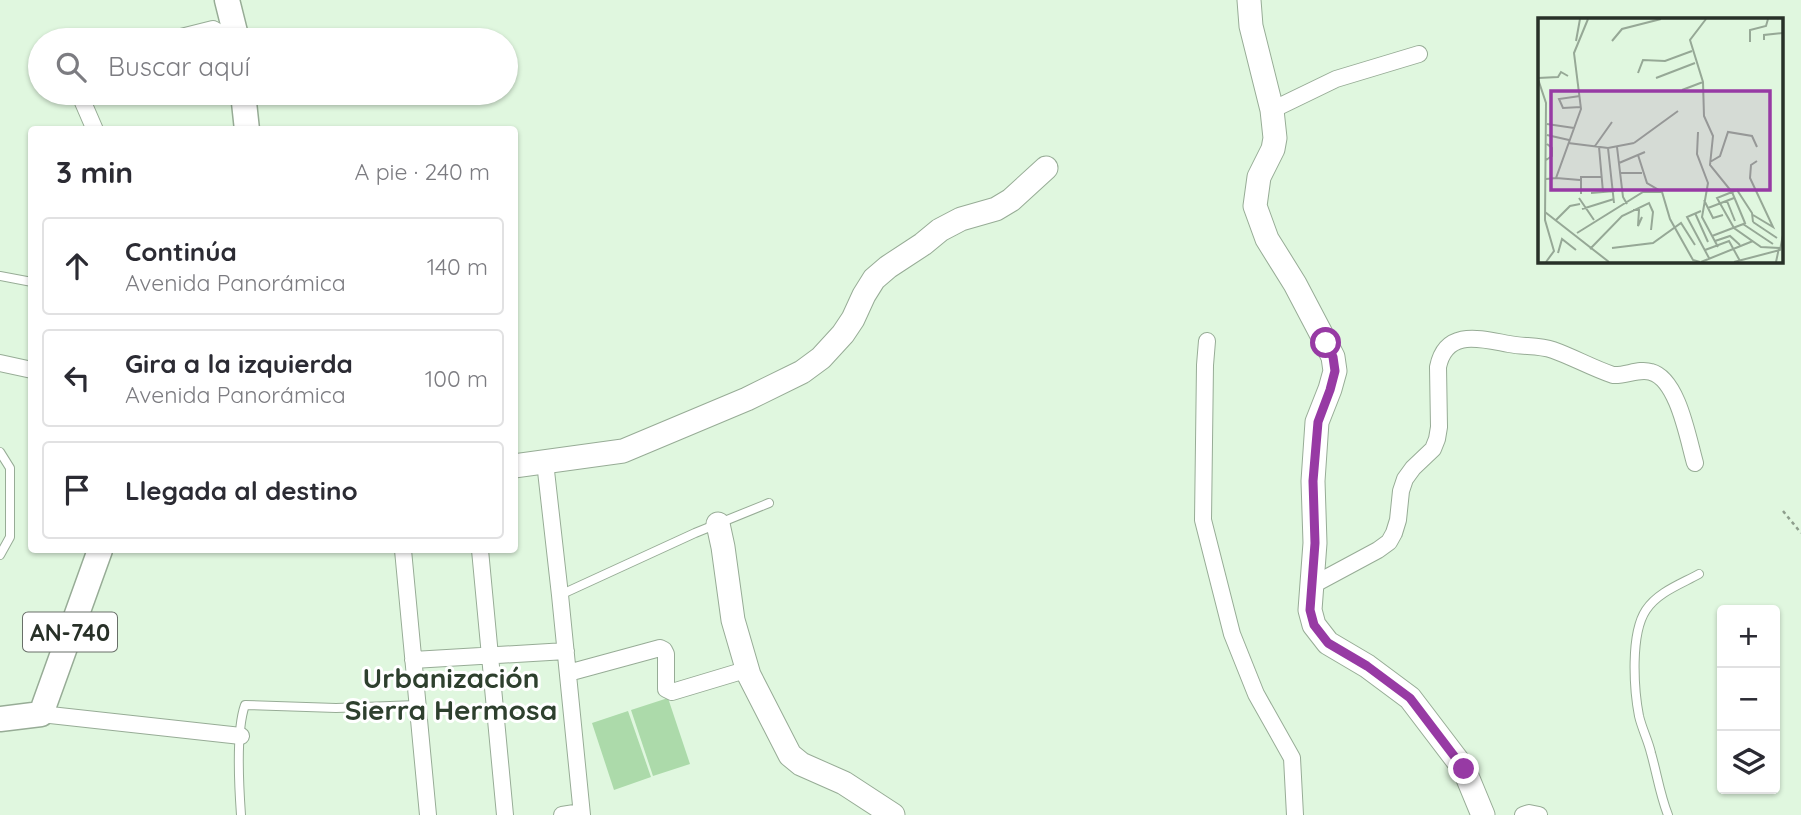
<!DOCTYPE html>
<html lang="es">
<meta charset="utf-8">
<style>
:root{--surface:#fff;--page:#f7f7f7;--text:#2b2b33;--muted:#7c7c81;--line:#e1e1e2}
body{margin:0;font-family:Quicksand,sans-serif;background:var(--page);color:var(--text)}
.controls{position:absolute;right:21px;bottom:21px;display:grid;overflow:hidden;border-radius:7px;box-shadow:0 2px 5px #0004}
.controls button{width:63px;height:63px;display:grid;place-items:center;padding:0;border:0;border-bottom:2px solid var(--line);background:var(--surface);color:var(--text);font:35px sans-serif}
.stop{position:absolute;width:21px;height:21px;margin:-16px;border:5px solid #973aa4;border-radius:50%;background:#fff}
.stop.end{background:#973aa4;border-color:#fff;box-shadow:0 2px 7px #0008}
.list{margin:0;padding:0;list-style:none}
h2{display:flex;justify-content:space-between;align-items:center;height:91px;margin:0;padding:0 28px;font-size:30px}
h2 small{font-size:23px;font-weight:400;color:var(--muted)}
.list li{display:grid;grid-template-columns:46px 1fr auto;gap:21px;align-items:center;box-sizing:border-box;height:98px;margin:0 14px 14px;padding:0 14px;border:2px solid var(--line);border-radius:7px}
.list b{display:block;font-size:26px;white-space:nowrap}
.list p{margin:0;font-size:23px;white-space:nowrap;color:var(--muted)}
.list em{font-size:23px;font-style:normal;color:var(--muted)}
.icon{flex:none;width:38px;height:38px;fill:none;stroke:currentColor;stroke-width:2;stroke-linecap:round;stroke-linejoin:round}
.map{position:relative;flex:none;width:1801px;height:815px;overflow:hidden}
.search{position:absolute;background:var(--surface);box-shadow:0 2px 5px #0004;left:28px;top:28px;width:490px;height:77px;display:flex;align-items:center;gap:18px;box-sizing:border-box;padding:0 24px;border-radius:38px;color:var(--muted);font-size:26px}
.panel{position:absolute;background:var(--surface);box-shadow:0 2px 5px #0004;left:28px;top:126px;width:490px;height:427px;border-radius:7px}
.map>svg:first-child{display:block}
.green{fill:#acdaaa}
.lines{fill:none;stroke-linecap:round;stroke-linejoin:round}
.lane-casing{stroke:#97ac96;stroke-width:10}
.street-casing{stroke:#97ac96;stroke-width:18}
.secondary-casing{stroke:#97ac96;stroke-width:25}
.primary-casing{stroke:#97ac96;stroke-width:27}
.path{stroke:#8d9d8c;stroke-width:2.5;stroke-dasharray:3.5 3.5;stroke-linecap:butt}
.lane{stroke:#fff;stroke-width:8}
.street{stroke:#fff;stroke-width:16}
.secondary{stroke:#fff;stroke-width:23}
.primary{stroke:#fff;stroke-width:24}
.route{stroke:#973aa4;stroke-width:9}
.labels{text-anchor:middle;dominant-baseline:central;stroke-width:6;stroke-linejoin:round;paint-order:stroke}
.shield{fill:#fff;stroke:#686f68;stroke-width:2}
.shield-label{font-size:23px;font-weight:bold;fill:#283128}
.quarter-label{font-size:28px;font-weight:bold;fill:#2e402e;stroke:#fff}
.inset-road{fill:none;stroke:#96a896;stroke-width:2}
.view{fill:#973aa4;fill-opacity:0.15;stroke:#973aa4;stroke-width:3.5}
.inset-edge{fill:none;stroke:#283128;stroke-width:3.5}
</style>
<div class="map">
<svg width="1801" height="815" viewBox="0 0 1801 815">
<rect width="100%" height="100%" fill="#e0f7df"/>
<path class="green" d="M668 698 690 764 653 776 631 710Z
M628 711 651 777 614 790 592 723Z"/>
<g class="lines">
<g class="lane-casing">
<path id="lane" d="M0 276 32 282
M0 452 10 468V537L0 555
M560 595 695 533 769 503
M241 815C239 787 236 730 245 705L336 708 417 705
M1668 815C1660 795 1657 774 1651 753 1648 740 1642 729 1639 716 1634 690 1630 634 1646 610 1658 592 1681 584 1699 574"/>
</g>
<g class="street-casing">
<path id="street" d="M169 40 213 29 232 40
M79 93 95 130
M1272 110 1336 79 1419 54
M1207 341 1205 365 1203 520 1232 634 1256 694 1292 758 1295 815
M0 363 32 370
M545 462 560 595 582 815
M403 550 428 815
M480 550 505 815
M1311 586 1378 550 1389 542 1394 533 1398 520 1401 491 1405 479 1413 468 1433 449 1437 439 1439 427 1438 367C1446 328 1481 339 1509 344 1524 347 1539 345 1553 350 1573 357 1592 368 1613 375 1626 376 1639 368 1651 372 1678 379 1688 439 1695 463
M413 660 566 651
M568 673 660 648 664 650 666 654V689L672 692 742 671 747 672 749 675
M41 714 241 736
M562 815 581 812
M1523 815 1529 813 1539 815"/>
</g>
<g class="secondary-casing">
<path id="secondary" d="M1249 0 1251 26 1272 110 1275 138 1273 149 1259 177 1255 206 1267 239 1295 284 1326 343 1333 357 1335 371 1330 389 1317 422 1313 481 1315 543 1310 610 1314 625 1328 643 1367 666 1410 698 1464 769 1483 815
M514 466 623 451 747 399 802 372 821 358 843 334 853 319 864 295 874 279 888 267 923 244 940 230 961 219 996 209 1011 200 1046 168
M718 524 723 547 733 620 749 675 790 755 801 764 844 783 893 815"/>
</g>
<g class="primary-casing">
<path id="primary" d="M227 0 237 40
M243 93 247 130
M0 719 41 714 100 550"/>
</g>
<path class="path" d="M1783 511 1801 533"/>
<use href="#lane" class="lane"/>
<use href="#street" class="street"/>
<use href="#secondary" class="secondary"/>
<use href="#primary" class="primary"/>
</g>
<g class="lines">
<path class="route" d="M1326 343 1333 357 1335 371 1330 390 1318 422 1313 481 1315 543 1310 610 1314 625 1328 643 1367 666 1410 698 1464 769"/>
</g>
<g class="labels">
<rect class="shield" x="23" y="612.5" width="94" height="39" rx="5"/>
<g class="shield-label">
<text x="70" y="632">AN-740</text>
</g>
<g class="quarter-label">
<text x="451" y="677">Urbanización<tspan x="451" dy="32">Sierra Hermosa</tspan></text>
</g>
</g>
<g transform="translate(1538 18)">
<rect width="245" height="245" fill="#e0f7df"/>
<path class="inset-road" d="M168 1 152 22 165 64 166 98 175 118 172 147 194 174 179 180 196 210 223 229 241 230 238 244M226 22V17L245 15M38 23 42 1M74 23 84 11 123 1M212 24V12L228 8 230 1M100 55 105 42 127 43 154 33M0 60 20 59 23 54 30 58M118 60 157 45M0 61 8 85 7 202 16 233 8 244M144 72 165 64M42 78 21 81 25 90 43 89M9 106 36 110M160 114 159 136 170 165 164 199 180 229M9 117 31 122M30 125 70 130 96 125M96 125 140 93M57 128 74 104M61 129 65 174M79 129 85 179 89 186M70 130 76 185M100 137 109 165 124 174 132 201 155 242 162 244M8 142 14 138V130L9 126M172 144 182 138 190 114 214 118 219 129M81 145 107 134M82 155H104M18 160 42 162M8 161 18 160 43 91 36 35 50 1M53 175 77 173M43 176V159H64M41 180 56 202M166 182 175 200 185 197M189 183 197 203M170 190 196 180M44 191 76 181M95 192H101L100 208 104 199M163 193 149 199 171 240M7 194 71 244M157 195 170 224M215 197 235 209 212 160 213 147 219 143M18 202 32 188 42 186M215 204 239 220M207 205 194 174 199 172 214 195 215 204M205 206 235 226M39 215 105 174H124M174 218 208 205M177 223 192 218 202 227M74 230 115 225 143 205 157 227M52 231 84 198 111 185 115 194 113 212M167 232 191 223 202 243M20 235 24 221 38 232M163 244 215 223M196 244 242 232 245 217"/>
<path class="view" d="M13 73H232V172H13Z"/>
<rect width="245" height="245" class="inset-edge"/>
</g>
</svg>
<div class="controls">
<button>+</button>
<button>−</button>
<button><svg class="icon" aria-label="layers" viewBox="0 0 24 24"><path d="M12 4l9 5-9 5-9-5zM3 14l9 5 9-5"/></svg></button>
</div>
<div class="stop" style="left:1326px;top:343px"></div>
<div class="stop end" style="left:1464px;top:769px"></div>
<div class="search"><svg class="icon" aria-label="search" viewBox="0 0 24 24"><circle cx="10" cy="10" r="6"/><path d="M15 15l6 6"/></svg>Buscar aquí</div>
<section class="panel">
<h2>3 min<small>A pie · 240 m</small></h2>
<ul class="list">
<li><svg class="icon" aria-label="ahead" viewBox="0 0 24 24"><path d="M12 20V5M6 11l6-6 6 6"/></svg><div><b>Continúa</b><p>Avenida Panorámica</p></div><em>140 m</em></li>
<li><svg class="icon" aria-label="left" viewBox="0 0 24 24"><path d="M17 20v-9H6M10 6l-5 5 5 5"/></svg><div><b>Gira a la izquierda</b><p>Avenida Panorámica</p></div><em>100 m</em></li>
<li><svg class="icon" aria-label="arrive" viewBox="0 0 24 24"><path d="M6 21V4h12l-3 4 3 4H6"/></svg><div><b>Llegada al destino</b></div></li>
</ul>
</section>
</div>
